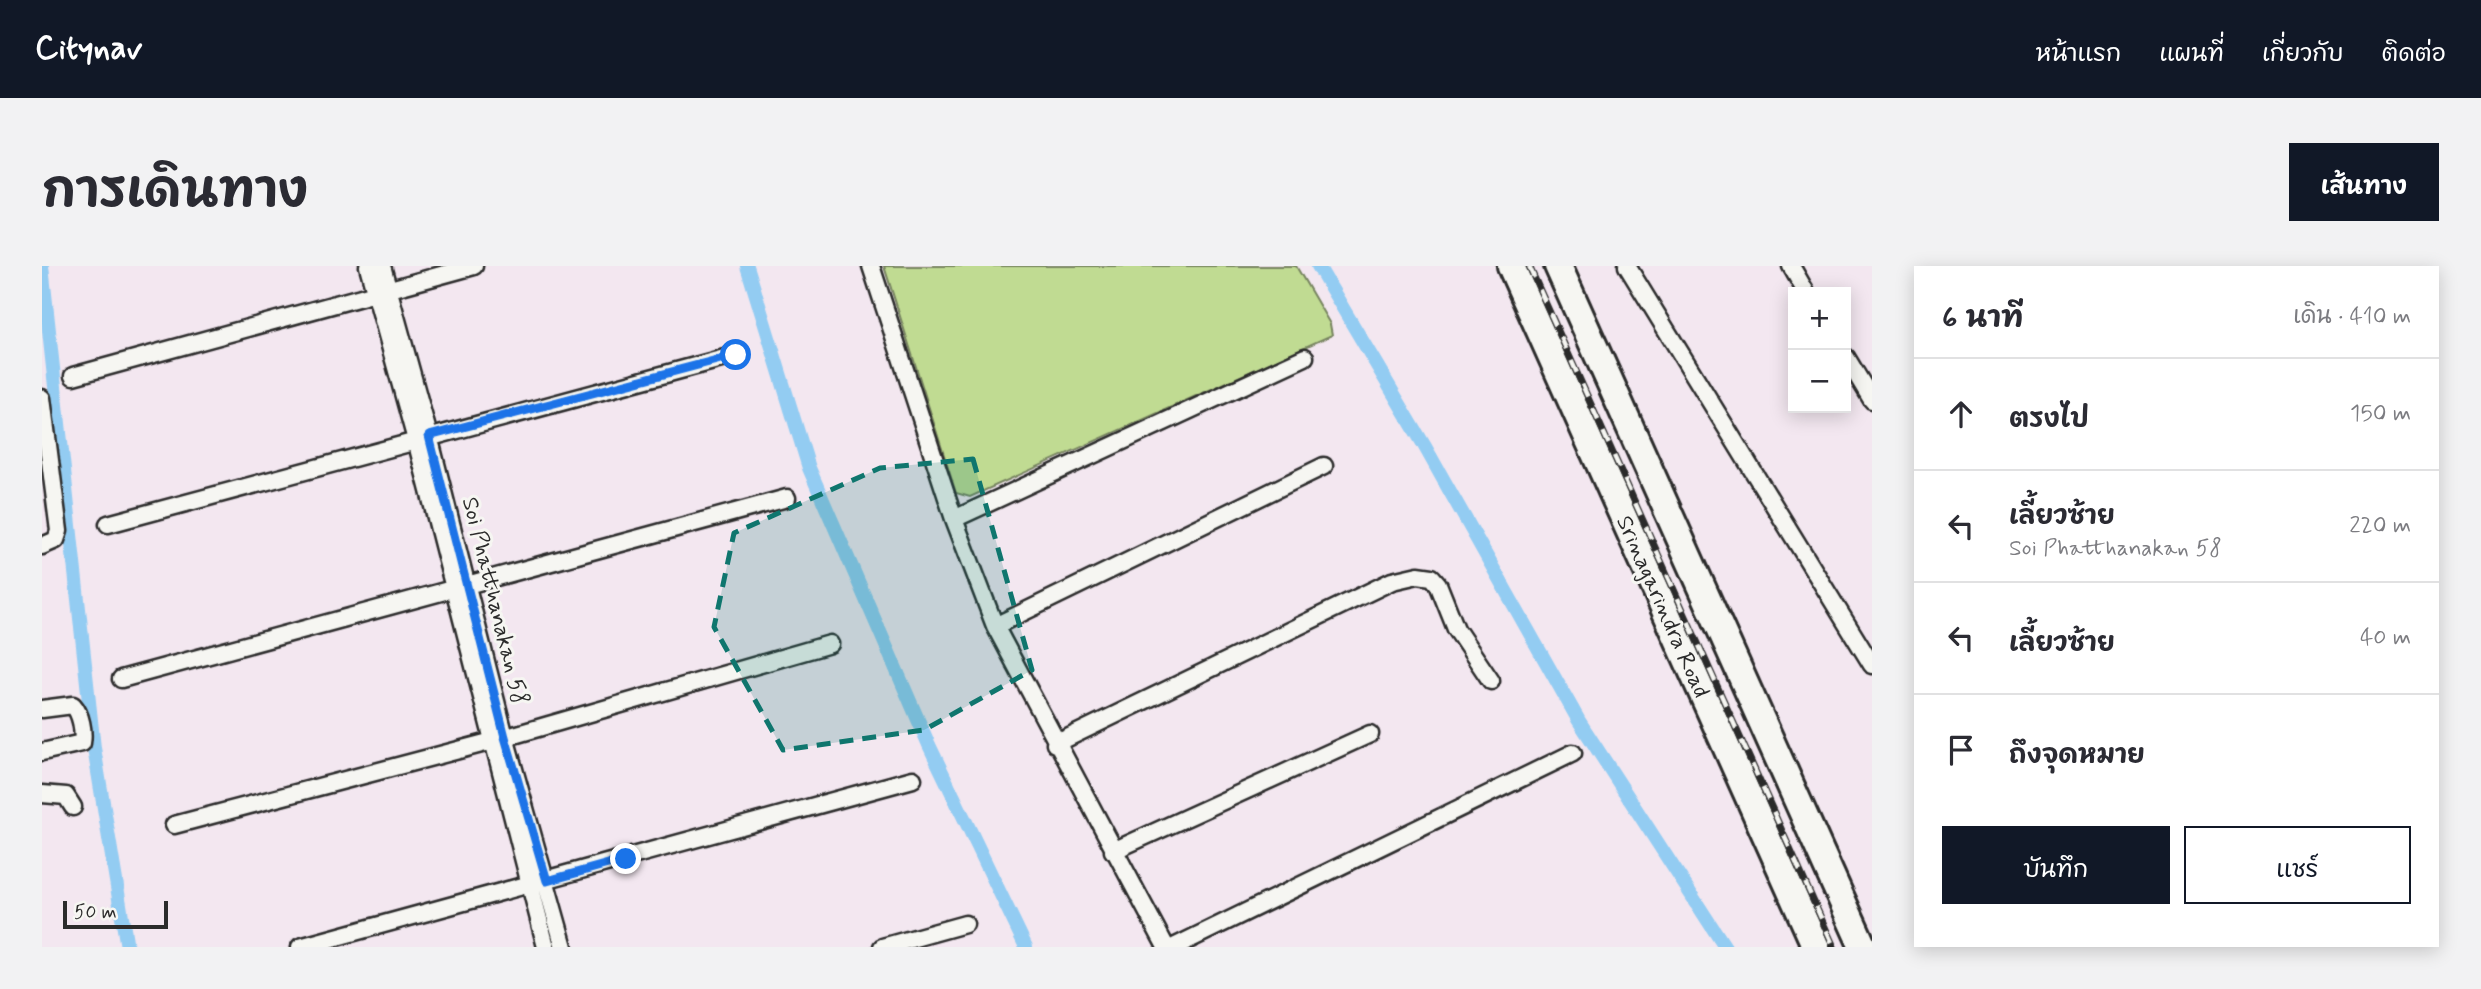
<!DOCTYPE html>
<html lang="th">
<meta charset="utf-8">
<style>
:root{--surface:#fff;--page:#f2f2f3;--text:#2b2b33;--muted:#7c7c81;--line:#e1e1e2;--accent:#111827}
body{margin:0;font-family:Mynerve,"Playpen Sans Thai",sans-serif;background:var(--page);color:var(--text)}
.controls{position:absolute;right:21px;top:21px;display:grid;overflow:hidden;border-radius:0px;box-shadow:0 4px 18px #0003}
.controls button{width:63px;height:63px;display:grid;place-items:center;padding:0;border:0;border-bottom:2px solid var(--line);background:var(--surface);color:var(--text);font:35px sans-serif}
.scale{position:absolute;left:21px;bottom:18px;width:105px;box-sizing:border-box;padding-left:7px;border:4px solid #2b2b2b;border-top:0;font-size:19px;line-height:24px;white-space:nowrap;color:#2b2b2b;-webkit-text-stroke:5px #f6f6f2;paint-order:stroke}
.stop{position:absolute;width:21px;height:21px;margin:-16px;border:5px solid #1a73e8;border-radius:50%;background:#fff}
.stop.end{background:#1a73e8;border-color:#fff;box-shadow:0 2px 7px #0008}
.list{margin:0;padding:0;list-style:none}
h2{display:flex;justify-content:space-between;align-items:center;height:91px;margin:0;padding:0 28px;font-size:30px}
h2 small{font-size:23px;font-weight:400;color:var(--muted)}
.list li{display:grid;grid-template-columns:46px 1fr auto;gap:21px;align-items:center;box-sizing:border-box;height:112px;padding:0 28px;border-top:2px solid var(--line)}
.list b{display:block;font-size:26px;white-space:nowrap}
.list p{margin:0;font-size:23px;white-space:nowrap;color:var(--muted)}
.list em{font-size:23px;font-style:normal;color:var(--muted)}
.actions{display:flex;gap:14px;padding:21px 28px}
.actions a{flex:1;padding:16px 0;border:2px solid var(--accent);border-radius:0px;text-align:center;font-size:24px;color:var(--accent)}
.actions .main{background:var(--accent);color:#fff}
.icon{flex:none;width:38px;height:38px;fill:none;stroke:currentColor;stroke-width:2;stroke-linecap:round;stroke-linejoin:round}
.map{position:relative;flex:none;width:1830px;height:681px;overflow:hidden;border-radius:0px}
header{display:flex;align-items:center;gap:42px;box-sizing:border-box;height:98px;padding:0 35px;background:var(--accent);color:#fff}
header strong{font-size:33px}
nav{display:flex;gap:38px;margin-inline-start:auto;font-size:24px}
.intro{display:flex;align-items:center;justify-content:space-between;box-sizing:border-box;height:168px;padding:0 42px}
h1{margin:0;font-size:49px}
.button{padding:18px 32px;border-radius:0px;background:var(--accent);color:#fff;font-size:24px;font-weight:700}
main{display:flex;gap:42px;padding:0 42px}
aside{flex:1;background:var(--surface);border-radius:0px;box-shadow:0 4px 18px #0003}
.map>svg:first-child{display:block}
.green{fill:#c0db92;stroke:#76835e;stroke-width:2}
.lines{fill:none;stroke-linecap:round;stroke-linejoin:round}
.canal{stroke:#93ccf2;stroke-width:14}
.street-casing{stroke:#2b2b2b;stroke-width:21}
.primary-casing{stroke:#2b2b2b;stroke-width:32}
.street{stroke:#f6f6f2;stroke-width:16}
.primary{stroke:#f6f6f2;stroke-width:26}
.rail-casing{stroke:#2b2b2b;stroke-width:7}
.rail{stroke:#f6f6f2;stroke-width:4.5;stroke-dasharray:13;stroke-linecap:butt}
.route{stroke:#1a73e8;stroke-width:9}
.marked{fill:#0f766e;fill-opacity:0.2;stroke:#0f766e;stroke-width:5;stroke-dasharray:14 9;stroke-linejoin:round}
.labels{text-anchor:middle;dominant-baseline:central;stroke-width:6;stroke-linejoin:round;paint-order:stroke}
.street-label{font-size:23px;fill:#2b2b2b;stroke:#f6f6f2}
</style>
<header>
<strong>Citynav</strong>
<nav><a>หน้าแรก</a><a>แผนที่</a><a>เกี่ยวกับ</a><a>ติดต่อ</a></nav>
</header>
<div class="intro"><h1>การเดินทาง</h1><a class="button">เส้นทาง</a></div>
<main>
<div class="map">
<svg width="1830" height="681" viewBox="0 0 1830 681">
<rect width="100%" height="100%" fill="#f3e7f0"/>
<filter id="ink" filterUnits="userSpaceOnUse"><feTurbulence type="fractalNoise" baseFrequency=".0143" numOctaves="2"/><feDisplacementMap in="SourceGraphic" scale="14" xChannelSelector="R" yChannelSelector="G"/><feConvolveMatrix kernelMatrix="1 2 1 2 8 2 1 2 1" color-interpolation-filters="sRGB"/></filter>
<g filter="url(#ink)">
<path class="green" d="M842 0H1254L1288 58 1290 69 928 231 914 227Z"/>
<g class="lines">
<path class="canal" d="M0 0 52 482 85 681
M705 0 767 202 887 479 984 681
M1276 0 1382 179 1537 455 1683 681"/>
<g class="street-casing">
<path id="street" d="M326 0 374 174 504 681
M340 0 387 170 463 471 522 681
M829 0 912 253 953 360 1124 681
M1585 0 1830 399
M1749 0 1764 26
M1804 91 1830 134
M31 110 432 0
M0 132 17 265 14 274 0 280
M912 253 1263 91
M66 258 694 89
M953 360 1282 200
M79 413 745 232
M0 443 31 439C39 448 42 465 40 477L0 486
M1013 478 1350 315 1376 309 1390 311 1396 318 1414 363 1449 415
M0 528 24 530 31 541
M132 559 451 475 788 378
M1071 585 1328 468
M258 681 871 513
M840 681 923 658
M1132 681 1531 487"/>
</g>
<g class="primary-casing">
<path id="primary" d="M1469 0 1774 681
M1516 0 1821 681"/>
</g>
<use href="#street" class="street"/>
<use href="#primary" class="primary"/>
<g class="rail-casing">
<path id="rail" d="M1487 0 1792 681"/>
</g>
<use href="#rail" class="rail"/>
</g>
</g>
<g class="lines" filter="url(#ink)">
<path class="route" d="M584 593 505 615 463 471 387 170 694 89"/>
</g>
<path class="marked" d="M931 193 990 404 882 464 741 484 672 361 692 267 838 202Z"/>
<g class="labels">
<g class="street-label">
<text transform="translate(452 335) rotate(76)">Soi Phatthanakan 58</text>
<text transform="translate(1620 341) rotate(66)">Srinagarindra Road</text>
</g>
</g>
</svg>
<div class="controls">
<button>+</button>
<button>−</button>
</div>
<div class="scale">50 m</div>
<div class="stop" style="left:694px;top:89px"></div>
<div class="stop end" style="left:584px;top:593px"></div>
</div>
<aside>
<h2>6 นาที<small>เดิน · 410 m</small></h2>
<ul class="list">
<li><svg class="icon" aria-label="ahead" viewBox="0 0 24 24"><path d="M12 20V5M6 11l6-6 6 6"/></svg><div><b>ตรงไป</b></div><em>150 m</em></li>
<li><svg class="icon" aria-label="left" viewBox="0 0 24 24"><path d="M17 20v-9H6M10 6l-5 5 5 5"/></svg><div><b>เลี้ยวซ้าย</b><p>Soi Phatthanakan 58</p></div><em>220 m</em></li>
<li><svg class="icon" aria-label="left" viewBox="0 0 24 24"><path d="M17 20v-9H6M10 6l-5 5 5 5"/></svg><div><b>เลี้ยวซ้าย</b></div><em>40 m</em></li>
<li><svg class="icon" aria-label="arrive" viewBox="0 0 24 24"><path d="M6 21V4h12l-3 4 3 4H6"/></svg><div><b>ถึงจุดหมาย</b></div></li>
</ul>
<div class="actions"><a class="main">บันทึก</a><a>แชร์</a></div>
</aside>
</main>
